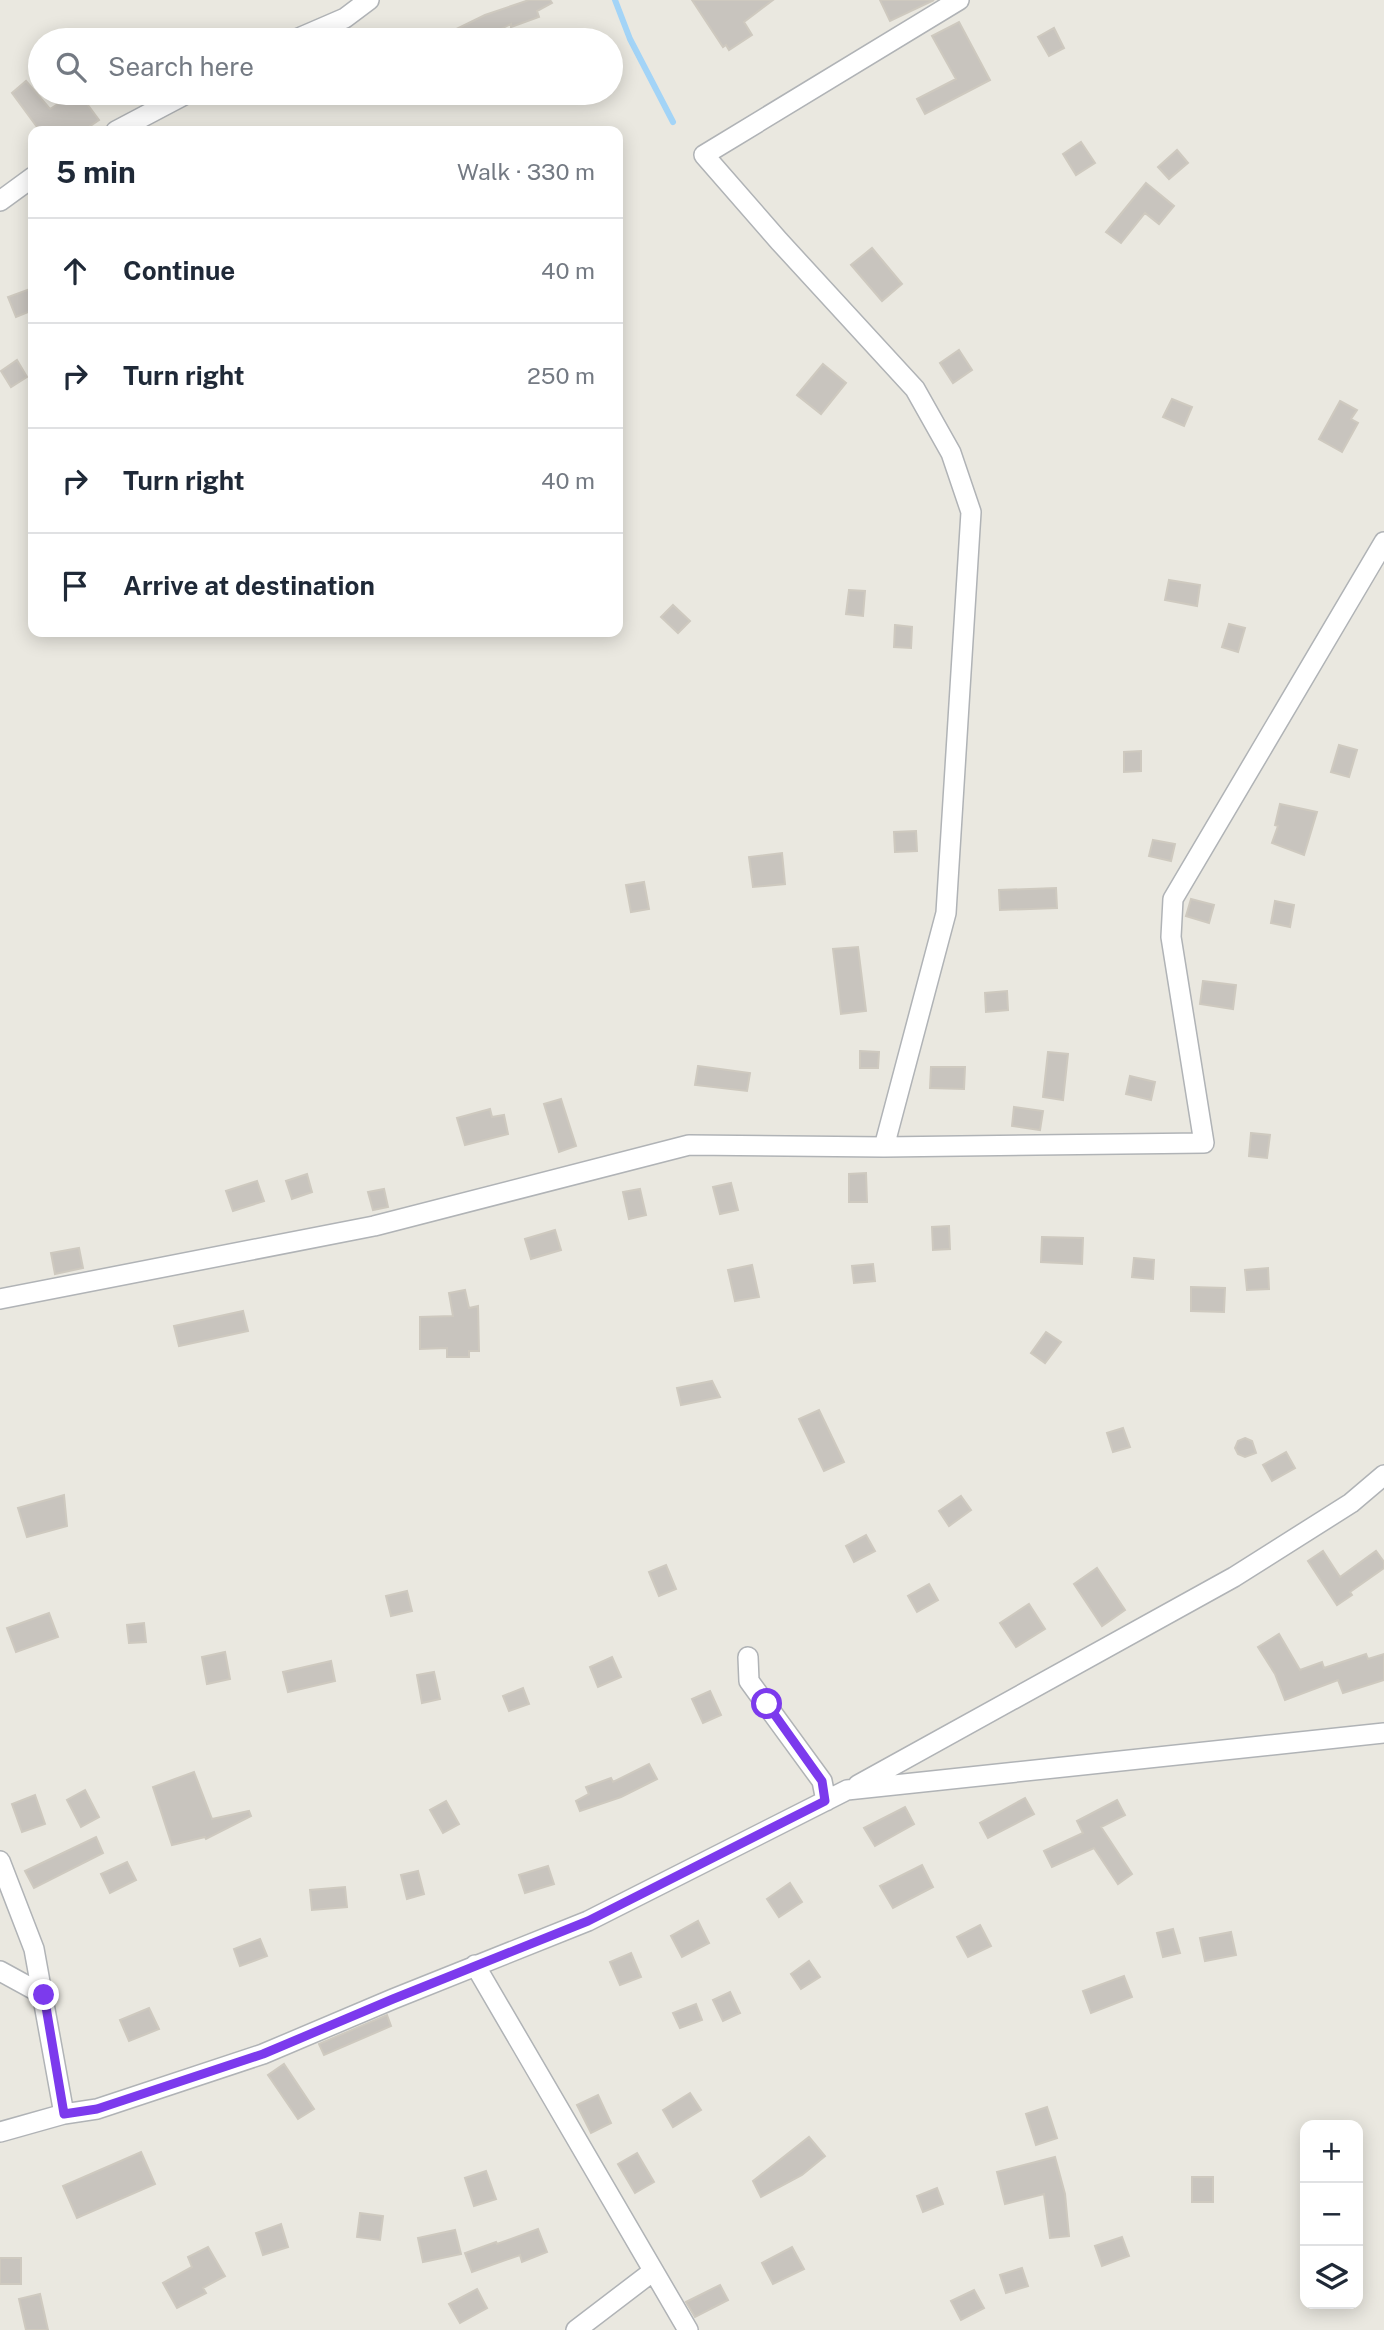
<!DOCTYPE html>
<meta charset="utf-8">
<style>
:root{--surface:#fff;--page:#f2f2f3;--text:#1f2937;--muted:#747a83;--line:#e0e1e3}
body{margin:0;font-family:"Public Sans",sans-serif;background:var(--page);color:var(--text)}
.controls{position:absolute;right:21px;bottom:21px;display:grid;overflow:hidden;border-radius:14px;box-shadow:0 4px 18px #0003}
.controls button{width:63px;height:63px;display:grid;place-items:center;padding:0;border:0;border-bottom:2px solid var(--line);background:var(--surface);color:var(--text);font:35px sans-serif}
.stop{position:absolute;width:21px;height:21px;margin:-16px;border:5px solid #7c3aed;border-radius:50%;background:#fff}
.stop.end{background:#7c3aed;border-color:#fff;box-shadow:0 2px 7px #0008}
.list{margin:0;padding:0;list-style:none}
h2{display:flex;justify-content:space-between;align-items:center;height:91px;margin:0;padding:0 28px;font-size:30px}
h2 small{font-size:23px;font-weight:400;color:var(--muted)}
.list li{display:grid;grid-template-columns:46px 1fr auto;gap:21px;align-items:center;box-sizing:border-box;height:105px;padding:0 28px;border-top:2px solid var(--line)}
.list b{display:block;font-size:26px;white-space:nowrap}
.list em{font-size:23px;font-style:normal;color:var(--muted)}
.icon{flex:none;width:38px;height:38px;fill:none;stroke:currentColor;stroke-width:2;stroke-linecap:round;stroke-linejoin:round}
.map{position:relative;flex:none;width:1384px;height:2330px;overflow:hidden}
.search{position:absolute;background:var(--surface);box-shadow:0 4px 18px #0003;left:28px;top:28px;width:595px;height:77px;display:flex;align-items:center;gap:18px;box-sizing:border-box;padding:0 24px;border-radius:38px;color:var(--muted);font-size:26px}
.panel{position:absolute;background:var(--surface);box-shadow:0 4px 18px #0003;left:28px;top:126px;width:595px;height:511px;border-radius:14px}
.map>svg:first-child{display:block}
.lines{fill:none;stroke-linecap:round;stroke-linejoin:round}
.stream{stroke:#a3d4f7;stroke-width:6}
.building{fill:#c8c4be;stroke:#cec9bf;stroke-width:2}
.street-casing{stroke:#b0b3b6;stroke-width:22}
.street{stroke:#fff;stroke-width:19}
.route{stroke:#7c3aed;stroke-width:9}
</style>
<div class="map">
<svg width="1384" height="2330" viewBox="0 0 1384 2330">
<rect width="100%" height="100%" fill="#eae8e0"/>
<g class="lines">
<path class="stream" d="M615 0 630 39 673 122"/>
</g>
<path class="building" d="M529 0H550L552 3 537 11 539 17 511 27V24L479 40H434L485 15Z
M692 0H773L744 22 752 35 729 50 726 45 723 47Z
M880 0H934L890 21Z
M959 22 990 80 925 114 917 99 956 79 932 36Z
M1054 28 1064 48 1049 56 1038 37Z
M26 81 50 109 75 93H79L99 120 83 131H40L12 93Z
M1081 142 1095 163 1076 175 1063 154Z
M1177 150 1188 163 1169 179 1158 167Z
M1146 183 1174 206 1159 224 1145 213 1121 243 1106 232Z
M872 248 902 284 882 301 851 265Z
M33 288V310L16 317 8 297Z
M959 350 972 370 953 383 940 363Z
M17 360 27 377 11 387 1 371Z
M823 364 846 383 821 414 797 395Z
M1172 399 1192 407 1184 426 1163 417Z
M1340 401 1357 410 1351 419 1358 423 1342 452 1319 439Z
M1169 580 1200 585 1197 606 1165 600Z
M849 590 865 591 863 616 846 614Z
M673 605 690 621 678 633 661 617Z
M1229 624 1245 628 1238 652 1222 647Z
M895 625 912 627 911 648 894 647Z
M1339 745 1357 750 1349 777 1331 772Z
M1141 751V771L1124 772V752Z
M1280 804 1317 812 1304 855 1272 843 1278 826 1275 825Z
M916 831 917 851 895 852 894 832Z
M1153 840 1175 844 1171 861 1149 856Z
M782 853 785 884 753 887 749 857Z
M644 882 649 909 631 912 626 885Z
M1056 888 1057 908 1000 910 999 890Z
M1191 899 1214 905 1209 923 1186 916Z
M1275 901 1294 905 1290 927 1271 923Z
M858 947 866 1011 841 1014 833 949Z
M1203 981 1236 985 1233 1009 1200 1004Z
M1007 991 1008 1010 986 1012 985 993Z
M860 1051 879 1052 878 1068H860Z
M1048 1052 1068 1054 1063 1100 1043 1097Z
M698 1066 750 1073 747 1091 695 1085Z
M931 1067H965L964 1089 930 1088Z
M1130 1076 1155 1082 1151 1100 1126 1094Z
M561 1099 576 1146 559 1152 544 1104Z
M1014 1107 1043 1111 1040 1130 1012 1126Z
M490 1109 492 1117 504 1115 508 1134 465 1145 457 1118Z
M1251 1133 1270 1135 1267 1158 1249 1156Z
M866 1173 867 1202H849V1174Z
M307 1174 312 1192 292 1199 286 1181Z
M257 1181 264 1201 233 1211 226 1191Z
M731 1183 738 1210 720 1214 713 1187Z
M384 1189 388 1207 373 1210 368 1192Z
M640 1189 646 1215 629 1219 623 1192Z
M949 1226 950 1249 933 1250 932 1227Z
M555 1230 561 1250 531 1259 525 1239Z
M1042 1237 1083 1238 1082 1264 1041 1262Z
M79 1248 83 1268 55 1274 51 1253Z
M1134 1258 1154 1260 1153 1279 1132 1277Z
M873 1264 875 1281 854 1283 852 1266Z
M752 1265 759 1297 735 1301 728 1270Z
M1268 1268 1269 1289 1247 1290 1245 1270Z
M1191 1287 1225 1288 1224 1312 1191 1311Z
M465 1290 469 1308 478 1306 479 1351H469V1357H447V1348L420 1349V1317L453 1316 449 1293Z
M243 1311 248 1331 179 1346 174 1326Z
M1046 1332 1061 1342 1045 1363 1031 1353Z
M712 1381 720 1397 681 1405 677 1388Z
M819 1410 844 1462 824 1471 799 1419Z
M1123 1428 1130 1447 1113 1452 1107 1433Z
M1245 1438 1252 1441 1256 1453 1245 1457 1238 1454 1235 1448 1238 1441Z
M1286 1452 1295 1468 1272 1481 1263 1465Z
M64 1495 67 1526 27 1537 18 1508Z
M961 1496 971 1510 949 1526 939 1511Z
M866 1535 875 1551 854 1562 846 1546Z
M1323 1551 1340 1577 1376 1551 1384 1562V1568L1350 1592 1352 1595 1337 1605 1308 1561Z
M666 1565 676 1589 659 1596 649 1572Z
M1097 1568 1125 1610 1102 1626 1074 1584Z
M929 1584 938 1600 917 1612 908 1596Z
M407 1591 412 1611 391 1616 386 1596Z
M1029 1604 1045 1629 1016 1647 1000 1623Z
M49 1613 58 1637 16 1652 7 1628Z
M144 1623 146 1642 129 1643 127 1625Z
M1279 1634 1300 1670 1322 1662 1324 1668 1366 1654 1368 1659 1384 1654V1680L1343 1693 1338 1680 1285 1700 1275 1674 1258 1647Z
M225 1652 230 1679 207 1684 202 1657Z
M612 1657 621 1677 598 1687 590 1667Z
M331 1661 335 1681 288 1692 283 1672Z
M434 1672 440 1699 422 1703 417 1675Z
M523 1688 529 1704 509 1711 503 1696Z
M710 1691 721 1715 703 1723 692 1699Z
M649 1764 657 1779 621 1797 580 1811 576 1801 589 1794 586 1787 611 1778 613 1782Z
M194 1772 212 1819 249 1811 251 1816 206 1839 205 1837 172 1845 153 1787Z
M85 1790 99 1817 81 1827 67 1800Z
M35 1795 45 1824 22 1832 12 1804Z
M1025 1798 1034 1814 988 1838 980 1823Z
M1117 1800 1125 1815 1101 1827 1132 1874 1118 1884 1094 1848 1052 1867 1044 1851 1083 1833 1077 1821Z
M446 1801 459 1824 443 1833 430 1810Z
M905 1807 914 1824 875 1846 864 1828Z
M96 1837 103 1853 34 1888 25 1871Z
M127 1862 136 1880 110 1893 101 1874Z
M922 1865 933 1887 893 1908 880 1886Z
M548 1866 554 1884 525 1893 519 1875Z
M418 1871 424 1894 407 1899 401 1875Z
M790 1883 802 1902 779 1917 767 1899Z
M345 1887 347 1907 312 1910 310 1890Z
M698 1921 709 1943 682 1957 671 1936Z
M980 1925 991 1946 968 1957 957 1937Z
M1173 1929 1180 1953 1163 1957 1157 1933Z
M1231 1932 1236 1955 1205 1961 1200 1938Z
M260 1939 267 1956 240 1966 234 1949Z
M631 1953 641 1977 620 1985 610 1962Z
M809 1961 820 1977 801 1989 791 1974Z
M1124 1976 1132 1997 1091 2013 1083 1991Z
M730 1992 740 2013 723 2021 713 2000Z
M696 2004 702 2020 680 2028 673 2013Z
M149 2008 159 2029 129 2041 120 2020Z
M387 2015 391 2026 324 2055 319 2044Z
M284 2064 314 2109 298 2119 268 2075Z
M690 2093 701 2110 673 2127 663 2110Z
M598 2095 611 2123 591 2133 577 2105Z
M1047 2107 1057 2138 1036 2145 1026 2114Z
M809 2137 825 2156 802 2175 761 2197 753 2181Z
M141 2152 155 2184 77 2218 63 2186Z
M637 2153 654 2182 635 2193 618 2164Z
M1055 2157 1065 2194 1069 2236 1050 2238 1044 2194 1005 2204 997 2172Z
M486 2171 496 2199 474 2206 465 2178Z
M1192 2177H1213V2202H1192Z
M937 2188 943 2204 923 2212 917 2196Z
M360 2213 383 2216 380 2240 357 2237Z
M281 2224 288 2247 263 2255 256 2233Z
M538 2229 547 2252 522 2262 520 2255 472 2272 465 2253 496 2242 497 2244Z
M455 2230 461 2254 423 2262 418 2238Z
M1122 2237 1129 2256 1102 2266 1095 2246Z
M208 2247 225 2276 203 2288 206 2293 177 2308 163 2283 192 2267 188 2257Z
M792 2247 804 2269 773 2284 762 2263Z
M0 2258H21V2284H0Z
M1022 2268 1028 2286 1006 2293 1000 2275Z
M720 2285 728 2300 695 2317 686 2302Z
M477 2289 487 2308 460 2323 449 2304Z
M974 2290 984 2308 961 2320 951 2301Z
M40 2294 48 2330H26L19 2299Z"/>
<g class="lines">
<g class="street-casing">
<path id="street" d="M294 40 345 18 369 0
M116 131 188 93
M0 201 33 177
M884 1147 946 913 971 512 951 453 915 389 779 241 704 155 959 0
M0 1299 374 1226 689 1145 884 1147 1204 1143 1171 937 1173 899 1384 542
M748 1657 749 1681 822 1781 826 1801
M858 1785 1234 1577 1351 1503 1384 1475
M0 1861 34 1949 64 2114
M475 1965 688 2330
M0 1971 44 1995
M0 2132 64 2114 97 2109 263 2054 393 1999 588 1921 847 1790 1384 1733
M576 2330 652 2272"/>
</g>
<use href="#street" class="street"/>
</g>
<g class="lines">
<path class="route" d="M44 1995 64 2114 97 2109 263 2054 393 1999 588 1921 825 1801 822 1781 767 1704"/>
</g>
</svg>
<div class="controls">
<button>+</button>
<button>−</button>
<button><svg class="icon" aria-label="layers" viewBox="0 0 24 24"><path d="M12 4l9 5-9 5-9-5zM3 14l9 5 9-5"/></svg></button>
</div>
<div class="stop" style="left:767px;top:1704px"></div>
<div class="stop end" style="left:44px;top:1995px"></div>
<div class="search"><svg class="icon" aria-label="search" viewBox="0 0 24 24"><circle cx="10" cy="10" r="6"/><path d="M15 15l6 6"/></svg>Search here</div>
<section class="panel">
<h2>5 min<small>Walk · 330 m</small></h2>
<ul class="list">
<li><svg class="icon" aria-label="ahead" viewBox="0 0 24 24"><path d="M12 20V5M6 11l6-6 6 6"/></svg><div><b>Continue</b></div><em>40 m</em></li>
<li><svg class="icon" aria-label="right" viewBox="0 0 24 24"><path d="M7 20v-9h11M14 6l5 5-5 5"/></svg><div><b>Turn right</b></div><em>250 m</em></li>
<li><svg class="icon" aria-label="right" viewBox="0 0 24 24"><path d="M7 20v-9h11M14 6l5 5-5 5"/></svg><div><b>Turn right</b></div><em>40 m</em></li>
<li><svg class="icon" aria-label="arrive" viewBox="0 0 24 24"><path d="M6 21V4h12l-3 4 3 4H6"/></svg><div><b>Arrive at destination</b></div></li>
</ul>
</section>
</div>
